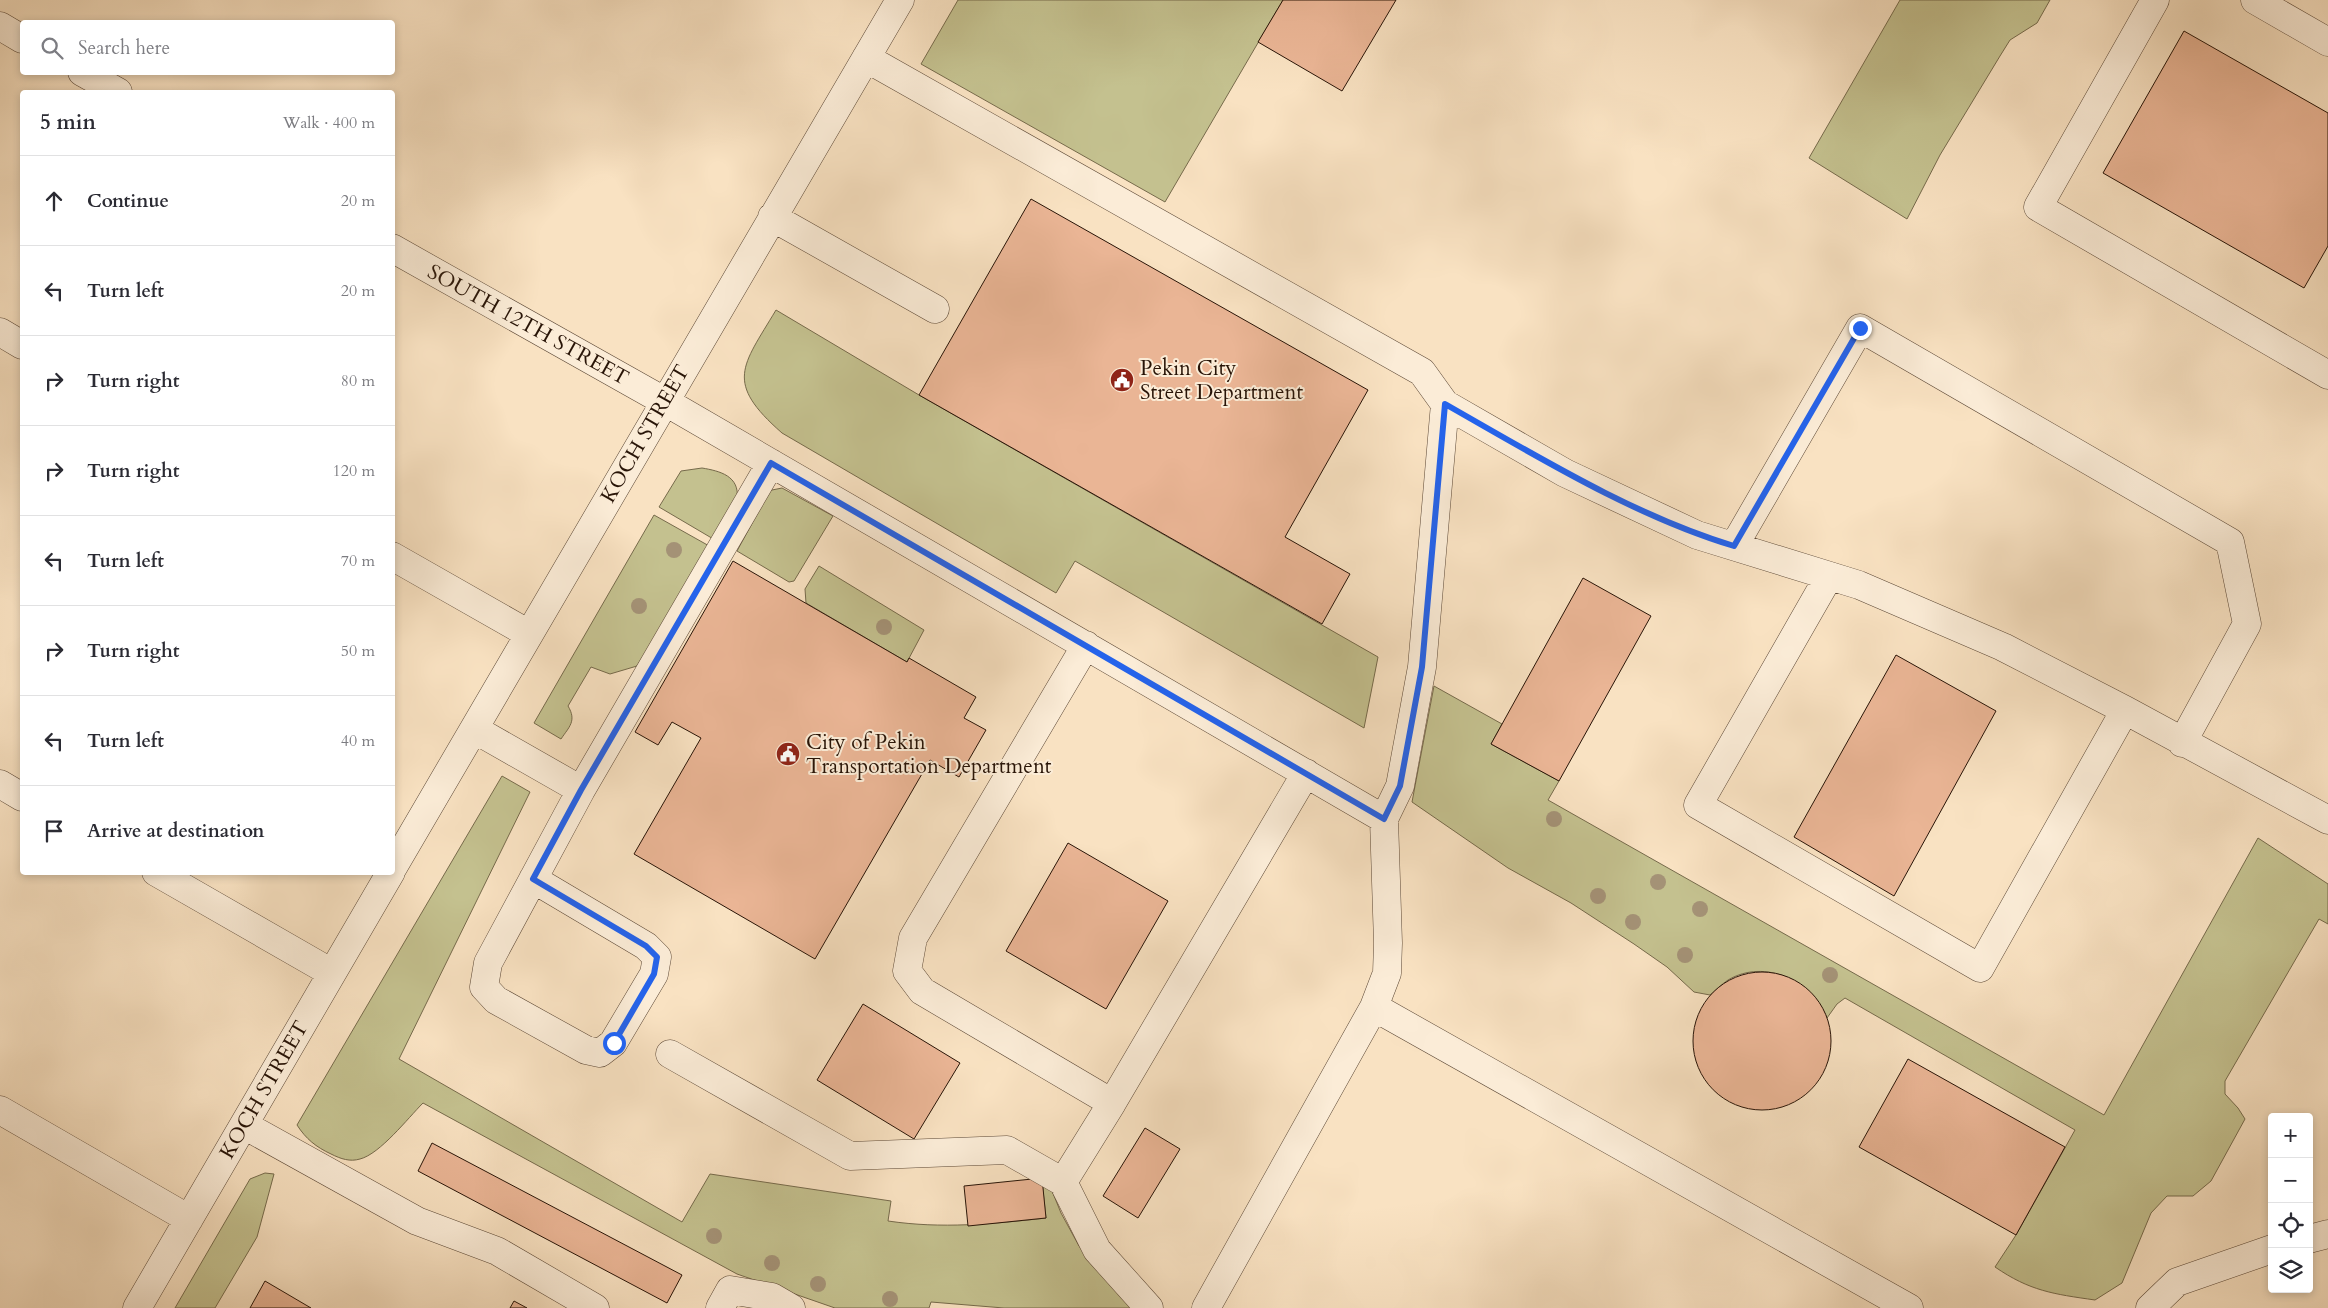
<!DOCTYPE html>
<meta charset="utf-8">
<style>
:root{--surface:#fff;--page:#f7f7f7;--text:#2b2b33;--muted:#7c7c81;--line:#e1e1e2}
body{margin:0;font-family:Cardo,serif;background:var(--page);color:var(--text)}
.controls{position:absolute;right:15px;bottom:15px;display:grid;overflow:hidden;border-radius:5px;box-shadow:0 2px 8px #0003}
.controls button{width:45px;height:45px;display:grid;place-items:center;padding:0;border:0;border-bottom:1px solid var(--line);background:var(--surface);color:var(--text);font:25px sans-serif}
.stop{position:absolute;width:15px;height:15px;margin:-11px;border:4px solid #2563eb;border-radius:50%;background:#fff}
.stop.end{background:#2563eb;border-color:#fff;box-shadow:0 1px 5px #0008}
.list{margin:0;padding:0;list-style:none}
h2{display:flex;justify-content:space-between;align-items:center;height:65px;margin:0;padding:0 20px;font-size:21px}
h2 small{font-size:16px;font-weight:400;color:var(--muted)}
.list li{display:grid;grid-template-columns:32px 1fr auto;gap:15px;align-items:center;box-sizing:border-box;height:90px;padding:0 20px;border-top:1px solid var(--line)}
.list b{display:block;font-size:19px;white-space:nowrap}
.list em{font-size:16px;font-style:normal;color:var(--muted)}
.icon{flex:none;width:28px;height:28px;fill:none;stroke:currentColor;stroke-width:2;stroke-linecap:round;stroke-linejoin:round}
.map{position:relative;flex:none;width:2328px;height:1308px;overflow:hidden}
.search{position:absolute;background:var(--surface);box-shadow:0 2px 8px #0003;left:20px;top:20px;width:375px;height:55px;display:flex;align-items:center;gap:12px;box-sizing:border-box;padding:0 18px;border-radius:5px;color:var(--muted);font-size:19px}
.panel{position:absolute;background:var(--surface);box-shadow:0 2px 8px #0003;left:20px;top:90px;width:375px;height:785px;border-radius:5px}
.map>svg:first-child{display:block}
.green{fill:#c4c18f;stroke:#766a4b}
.building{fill:#eab595;stroke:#281407}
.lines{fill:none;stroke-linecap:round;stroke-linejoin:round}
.minor-casing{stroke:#5c4836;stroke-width:29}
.minor{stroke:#fbecd7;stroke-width:28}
.tree{fill:#a49276}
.route{stroke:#2563eb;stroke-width:6}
.labels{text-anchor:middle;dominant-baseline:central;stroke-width:4;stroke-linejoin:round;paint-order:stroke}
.street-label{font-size:21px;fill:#281407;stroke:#fbecd7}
.poi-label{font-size:21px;fill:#281407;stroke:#fbecd7;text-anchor:start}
</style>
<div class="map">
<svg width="2328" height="1308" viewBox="0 0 2328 1308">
<rect width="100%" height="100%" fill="#f9e2c2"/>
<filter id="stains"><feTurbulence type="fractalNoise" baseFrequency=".004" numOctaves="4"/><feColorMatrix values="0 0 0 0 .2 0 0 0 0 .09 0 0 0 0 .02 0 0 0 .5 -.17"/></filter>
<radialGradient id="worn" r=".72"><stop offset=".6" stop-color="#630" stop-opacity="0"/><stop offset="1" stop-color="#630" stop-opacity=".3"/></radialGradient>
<path class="green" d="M958 0H1283L1165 202 921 64Z
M1900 0H2050L2037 23 2010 40 2000 56 1940 155 1907 219 1809 158Z
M776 310 919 395 1378 657 1364 728 1075 561 1056 593 782 433C724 382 742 367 776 310Z
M702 468C720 471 740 476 737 499L715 540 659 507 681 471Z
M782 488 833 516 794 581 789 582 737 551 768 494 772 490Z
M654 515 711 547 637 666 610 674 591 667 568 706C577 721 569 727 561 739L534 723Z
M819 566 924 630 907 662 806 603 805 589Z
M1434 686 1502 724 1491 744 1559 781 1548 800 2104 1115 2258 838 2328 884V924L2319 919 2225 1081V1094L2238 1108 2245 1119 2211 1181 2193 1196H2167L2151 1213 2122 1283 2095 1300C2053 1294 2030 1291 1995 1267L2016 1235 2075 1130 1845 998 1837 1004 1827 1018C1812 981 1765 958 1728 980 1722 984 1716 990 1710 995L1694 992 1667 967 1634 944 1571 903 1508 868 1412 802Z
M502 776 530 792 399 1059 682 1222 710 1174 891 1201 888 1221C942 1229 992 1224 1046 1218L1042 1181H1048L1061 1213 1079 1246 1131 1308H1004L931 1302 929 1308H835L737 1274 423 1103C408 1118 380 1154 360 1159 350 1162 341 1159 331 1154 316 1147 306 1139 297 1125Z
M265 1173 274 1174 257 1237 215 1308H175L250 1179Z"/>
<path class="building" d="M1283 0H1396L1342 91 1258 42Z
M2184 31 2328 113V246L2304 288 2103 173Z
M1031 199 1368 390 1285 537 1350 574 1322 624 919 395Z
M733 561 907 662 909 658 976 697 964 718 986 730 959 777 930 760 815 959 634 854 701 738 672 722 658 745 635 732Z
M1583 578 1651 616 1559 781 1491 744Z
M1896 655 1996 711 1894 896 1794 837Z
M1068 843 1168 901 1106 1009 1006 951Z
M1693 1041a69 69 0 1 1 138 0a69 69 0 1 1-138 0Z
M863 1004 960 1063 914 1139 817 1080Z
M1908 1059 2065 1147 2016 1235 1859 1147Z
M1145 1128 1180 1149 1138 1218 1103 1196Z
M432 1143 682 1275 667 1303 418 1171Z
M1042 1178 1046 1218 968 1226 964 1186Z
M265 1281 311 1308H250Z
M514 1301 527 1308H510Z"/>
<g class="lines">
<g class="minor-casing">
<path id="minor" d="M2155 0 2038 207 2328 375
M2255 0 2328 42
M0 26 22 39
M866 58 1422 372 1445 404 1565 473 1697 535 1859 585 2003 647 2125 710 2328 820
M82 72 118 92
M772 217 935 309
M392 248 664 401 1384 819
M0 332 22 345
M1734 546 1860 328 2230 542 2247 624 2182 743
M392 556 529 634
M1829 576 1698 805 1980 968 2125 710
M1086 645 913 938 907 971 922 991 1112 1103 1306 773
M474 729 581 790 771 463
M0 784 22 797
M392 869 900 0
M156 872 332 973
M533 879 646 946 657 957 654 974 613 1043 600 1053 586 1050 496 1000 484 987 488 963 581 790
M1374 1007 1909 1308
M670 1054 850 1156 1007 1150 1063 1182 1112 1103
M0 1110 189 1219
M244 1125 417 1221 497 1251 595 1308
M1063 1182 1097 1250 1149 1308
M2309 1239 2328 1234
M137 1308 391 872
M720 1308 730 1290 772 1297 791 1308
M1206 1308 1374 1007 1387 973 1388 943 1384 819 1400 786 1422 667 1445 404
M2150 1308 2177 1282 2272 1249"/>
</g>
<use href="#minor" class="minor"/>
</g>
<g class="tree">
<circle cx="674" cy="550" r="8"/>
<circle cx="639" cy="606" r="8"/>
<circle cx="884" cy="627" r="8"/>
<circle cx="1554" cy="819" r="8"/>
<circle cx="1658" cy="882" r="8"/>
<circle cx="1598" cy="896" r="8"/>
<circle cx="1700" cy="909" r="8"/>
<circle cx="1633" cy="922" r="8"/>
<circle cx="1685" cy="955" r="8"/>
<circle cx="1830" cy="975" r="8"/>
<circle cx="714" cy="1236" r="8"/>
<circle cx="772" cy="1263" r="8"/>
<circle cx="818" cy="1284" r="8"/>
<circle cx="890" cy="1299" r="8"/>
</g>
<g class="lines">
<path class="route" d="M614 1043 654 974 657 957 646 946 533 879 581 790 771 463 1384 819 1400 786 1422 667 1445 404C1535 455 1634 516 1734 546L1860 328"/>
</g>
<defs>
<g id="civic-disc" transform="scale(1.25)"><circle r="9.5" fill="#8f2418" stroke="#fbecd7"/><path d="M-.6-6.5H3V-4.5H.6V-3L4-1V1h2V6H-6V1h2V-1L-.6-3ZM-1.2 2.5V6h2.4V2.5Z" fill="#fff"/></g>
</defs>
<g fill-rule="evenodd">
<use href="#civic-disc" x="1122" y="380"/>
<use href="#civic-disc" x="788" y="754"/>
</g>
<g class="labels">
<g class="street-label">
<text transform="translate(528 325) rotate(29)">SOUTH 12TH STREET</text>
<text transform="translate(645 434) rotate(-60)">KOCH STREET</text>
<text transform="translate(264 1090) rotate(-60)">KOCH STREET</text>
</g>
<g class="poi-label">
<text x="1140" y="368">Pekin City<tspan x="1140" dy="24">Street Department</tspan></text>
<text x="806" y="742">City of Pekin<tspan x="806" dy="24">Transportation Department</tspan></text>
</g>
</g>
<rect width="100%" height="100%" filter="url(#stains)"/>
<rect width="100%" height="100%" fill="url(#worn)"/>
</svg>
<div class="controls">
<button>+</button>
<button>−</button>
<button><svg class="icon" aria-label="locate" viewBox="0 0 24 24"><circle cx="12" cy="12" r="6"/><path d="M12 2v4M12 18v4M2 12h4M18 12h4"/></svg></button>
<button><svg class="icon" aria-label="layers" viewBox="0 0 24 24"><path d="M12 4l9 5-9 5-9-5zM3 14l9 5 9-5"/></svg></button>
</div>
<div class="stop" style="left:614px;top:1043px"></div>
<div class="stop end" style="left:1860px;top:328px"></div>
<div class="search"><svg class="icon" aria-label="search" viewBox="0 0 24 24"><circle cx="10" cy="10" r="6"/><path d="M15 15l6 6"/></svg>Search here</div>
<section class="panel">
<h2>5 min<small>Walk · 400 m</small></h2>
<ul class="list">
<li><svg class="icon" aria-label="ahead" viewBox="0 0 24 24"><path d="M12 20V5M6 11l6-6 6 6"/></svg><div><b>Continue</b></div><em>20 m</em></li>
<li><svg class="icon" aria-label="left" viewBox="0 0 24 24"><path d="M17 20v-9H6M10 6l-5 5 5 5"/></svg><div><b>Turn left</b></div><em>20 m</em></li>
<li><svg class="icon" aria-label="right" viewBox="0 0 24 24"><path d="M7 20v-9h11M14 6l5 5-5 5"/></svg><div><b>Turn right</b></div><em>80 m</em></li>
<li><svg class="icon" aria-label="right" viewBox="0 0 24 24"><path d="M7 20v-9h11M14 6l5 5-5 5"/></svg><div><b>Turn right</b></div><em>120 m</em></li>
<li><svg class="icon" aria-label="left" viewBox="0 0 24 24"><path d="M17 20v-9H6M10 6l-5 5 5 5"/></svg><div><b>Turn left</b></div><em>70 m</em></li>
<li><svg class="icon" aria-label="right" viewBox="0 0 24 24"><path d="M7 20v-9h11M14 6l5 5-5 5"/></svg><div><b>Turn right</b></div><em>50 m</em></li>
<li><svg class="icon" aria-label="left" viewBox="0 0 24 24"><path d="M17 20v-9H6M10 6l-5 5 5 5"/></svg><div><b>Turn left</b></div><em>40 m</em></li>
<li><svg class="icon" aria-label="arrive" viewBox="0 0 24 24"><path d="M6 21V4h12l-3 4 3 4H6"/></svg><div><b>Arrive at destination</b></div></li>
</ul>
</section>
</div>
